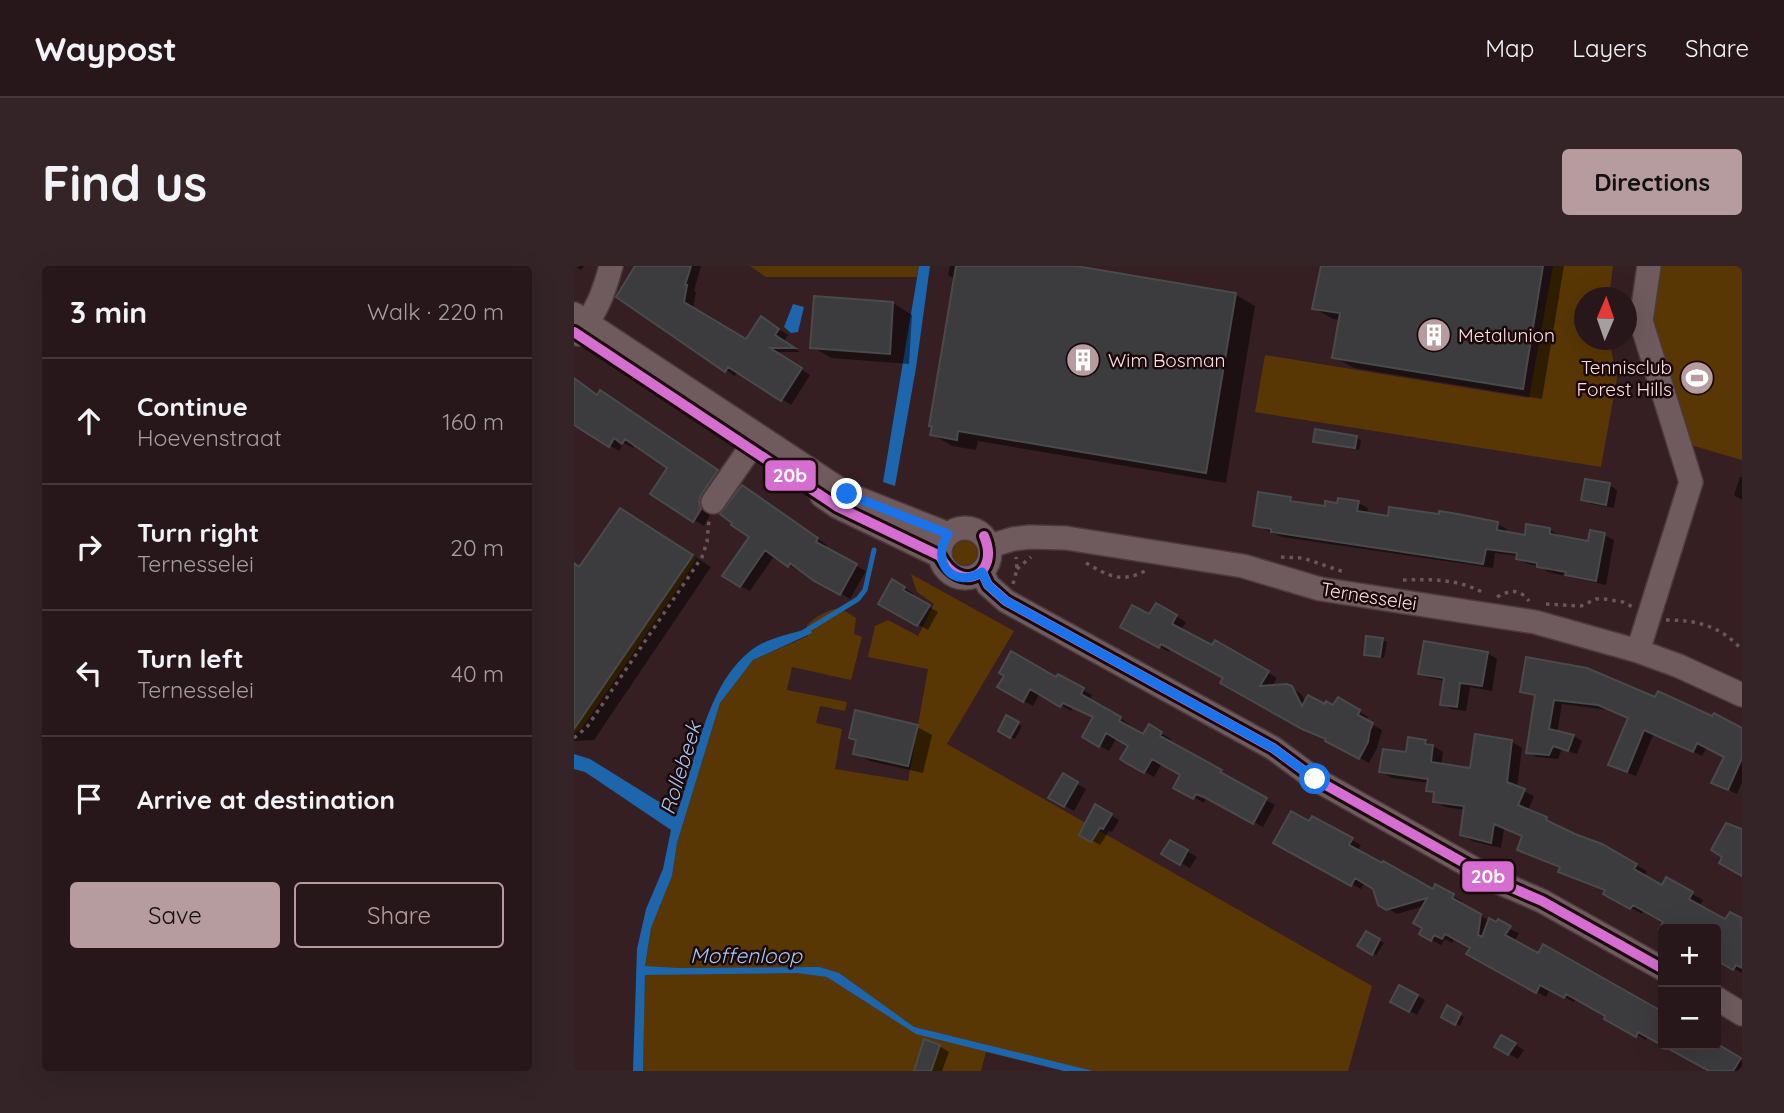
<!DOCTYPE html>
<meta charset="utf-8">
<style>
:root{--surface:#28171a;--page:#342427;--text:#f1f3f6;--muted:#a59fa2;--line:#443639;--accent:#b79c9f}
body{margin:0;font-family:Quicksand,sans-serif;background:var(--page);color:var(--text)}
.controls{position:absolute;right:21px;bottom:21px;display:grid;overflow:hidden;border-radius:7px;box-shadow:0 7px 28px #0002}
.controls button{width:63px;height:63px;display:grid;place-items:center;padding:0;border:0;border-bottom:2px solid var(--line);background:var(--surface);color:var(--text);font:35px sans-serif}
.compass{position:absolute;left:1000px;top:21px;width:63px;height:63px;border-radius:50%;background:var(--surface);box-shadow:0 7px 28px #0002;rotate:2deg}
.stop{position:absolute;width:21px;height:21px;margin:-16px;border:5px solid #1a73e8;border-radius:50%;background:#fff}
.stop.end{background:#1a73e8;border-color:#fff;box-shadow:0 2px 7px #0008}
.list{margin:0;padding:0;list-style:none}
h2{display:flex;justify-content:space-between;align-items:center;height:91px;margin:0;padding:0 28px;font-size:30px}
h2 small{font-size:23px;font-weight:400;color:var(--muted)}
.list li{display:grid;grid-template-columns:46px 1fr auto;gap:21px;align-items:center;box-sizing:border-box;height:126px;padding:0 28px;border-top:2px solid var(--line)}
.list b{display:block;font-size:26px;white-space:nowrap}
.list p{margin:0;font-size:23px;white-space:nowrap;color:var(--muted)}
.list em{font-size:23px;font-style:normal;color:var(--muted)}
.actions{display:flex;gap:14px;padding:21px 28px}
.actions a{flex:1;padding:16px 0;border:2px solid var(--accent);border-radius:7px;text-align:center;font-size:24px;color:var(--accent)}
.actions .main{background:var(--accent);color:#111}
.icon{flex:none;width:38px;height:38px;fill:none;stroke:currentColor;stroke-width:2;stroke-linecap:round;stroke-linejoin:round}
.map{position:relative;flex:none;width:1168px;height:805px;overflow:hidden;border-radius:7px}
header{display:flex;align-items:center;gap:42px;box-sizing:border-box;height:98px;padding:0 35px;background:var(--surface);border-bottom:2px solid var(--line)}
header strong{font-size:33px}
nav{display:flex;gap:38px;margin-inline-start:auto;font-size:24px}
.intro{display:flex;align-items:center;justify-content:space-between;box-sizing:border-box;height:168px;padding:0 42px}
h1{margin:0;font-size:49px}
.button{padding:18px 32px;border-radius:7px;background:var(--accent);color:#111;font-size:24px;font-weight:700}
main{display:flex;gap:42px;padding:0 42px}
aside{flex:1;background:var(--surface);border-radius:7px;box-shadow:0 7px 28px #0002}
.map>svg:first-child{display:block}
.green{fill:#593705}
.water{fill:#1d66ac}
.shadow{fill:#0007}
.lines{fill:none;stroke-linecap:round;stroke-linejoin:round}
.stream{stroke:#1d66ac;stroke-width:5}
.building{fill:#3c3b3d;stroke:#484a4b;stroke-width:2}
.minor-casing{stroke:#4c3a3c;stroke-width:26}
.path{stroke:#6a575a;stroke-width:3.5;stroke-dasharray:3.5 5;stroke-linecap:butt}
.minor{stroke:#6f5b5e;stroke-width:23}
.bus-1-casing{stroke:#1a080b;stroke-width:16}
.bus-1{stroke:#d66dd0;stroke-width:10}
.route{stroke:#1a73e8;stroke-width:9}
.labels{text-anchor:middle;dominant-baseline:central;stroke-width:5;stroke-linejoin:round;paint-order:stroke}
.poi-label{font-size:19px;fill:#fde0e2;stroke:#1a080b;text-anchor:start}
.street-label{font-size:19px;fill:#fde0e2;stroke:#1a080b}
.water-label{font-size:21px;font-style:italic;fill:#a5c9f1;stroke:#1a080b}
.line-badge{stroke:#1a080b;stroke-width:2.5}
.badge-label{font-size:19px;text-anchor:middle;font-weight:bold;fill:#fff}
</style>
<header>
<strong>Waypost</strong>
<nav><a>Map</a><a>Layers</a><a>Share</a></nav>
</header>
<div class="intro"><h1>Find us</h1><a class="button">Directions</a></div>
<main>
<aside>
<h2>3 min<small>Walk · 220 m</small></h2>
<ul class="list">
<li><svg class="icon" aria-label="ahead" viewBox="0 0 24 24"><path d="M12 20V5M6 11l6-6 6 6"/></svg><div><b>Continue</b><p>Hoevenstraat</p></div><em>160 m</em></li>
<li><svg class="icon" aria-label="right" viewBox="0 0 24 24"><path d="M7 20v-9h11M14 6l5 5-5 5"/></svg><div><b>Turn right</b><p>Ternesselei</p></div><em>20 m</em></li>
<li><svg class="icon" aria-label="left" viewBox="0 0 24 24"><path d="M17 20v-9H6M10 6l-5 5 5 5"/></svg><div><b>Turn left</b><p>Ternesselei</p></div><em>40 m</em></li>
<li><svg class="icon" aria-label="arrive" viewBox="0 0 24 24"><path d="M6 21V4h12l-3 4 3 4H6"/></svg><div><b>Arrive at destination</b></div></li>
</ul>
<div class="actions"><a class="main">Save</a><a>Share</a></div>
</aside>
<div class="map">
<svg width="1168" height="805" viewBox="0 0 1168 805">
<rect width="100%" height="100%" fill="#351f23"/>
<path class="green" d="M176 0H345L343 11H192Z
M979 0H1039L1035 31 1010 32V74H1035L1043 112 1027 201 681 146 691 89 955 132Z
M1068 0H1168V194L1096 173Z
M379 287a12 12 0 1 1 24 0a12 12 0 1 1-24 0Z
M119 289 122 293 112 310 8 462 0 468V463Z
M337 308 440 365 373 478 798 720 774 805H490L412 786 407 805H69L71 700 77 662 98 610 103 577 146 437 179 394 234 370 233 359C243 350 252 344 266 342L282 352 280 368 288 371 277 414 218 401 213 424 273 436 271 445 246 440 242 457 268 463 261 503 334 515 354 403 294 391 301 360 314 354 344 370 360 338 343 326Z"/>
<path class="water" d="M345 0H356L342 102 321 220 309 216Z
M219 38 230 41 224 66 217 67 210 61Z
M235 362 238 367 179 394 146 437 103 577 98 610 77 662 71 700 103 702 245 701 265 707 340 761 519 805H490L342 768 253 711 224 707 71 709 69 805H59L63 683 72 643 89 603 97 564 11 506 0 503V488L16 493 103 547C122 496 131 422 175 386 191 372 215 369 235 362Z"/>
<path class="shadow" d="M0 0H10L7 4Z
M64 0H127L120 25 122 26 119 43 172 75 196 58 214 69 209 76 226 86H201L236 109 217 139 164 105 161 110 152 104Z
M376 0H491L662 29 681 40 652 217 404 175 402 184 378 180 358 168 381 13 374 9Z
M748 0H990L968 133 780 102 760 91 767 54 759 53 740 42Z
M319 37 338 49 335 98 258 92 238 81Z
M0 112 24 130 36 132 152 211 134 242 136 249 130 260 79 228 96 202 61 178 59 182 50 177 45 185 3 159 0 162Z
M783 172 787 174 785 184 741 175Z
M1166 211H1168V234L1160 229Z
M1035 219 1043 224 1040 242 1017 238 1009 233Z
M178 227 253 279 250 283 292 305 276 333 225 302 224 304 215 299 201 289 176 325 166 320 177 270Z
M716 233 725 238 752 242 784 237 794 242 793 249 923 258 933 263 932 268 952 271 976 264 985 269V272L1015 277 1030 269 1040 274 1032 319 974 306 965 300 954 298 944 293 945 290 921 287 919 302 708 271 680 259Z
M66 255 137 301 20 474 0 475V297L6 302Z
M319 316 339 327 338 331 364 346 354 364 307 338Z
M582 339 612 356 607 364 639 382 642 376 703 412 698 420 713 419 727 428 732 437 751 440 760 441 764 433 794 451 792 455 808 464 803 482 795 497 597 382 595 386 548 360 576 350Z
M808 374 813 376 810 392 792 388Z
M913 387 923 393 918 425 896 421 892 445 877 443 868 438 871 415 856 412 846 407Z
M485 410 518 429 515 435 555 458 553 462 569 471 575 460 597 473 595 477 656 511 655 513 701 539 689 561 644 536 632 532 630 537 602 521 608 508 588 497 580 511 553 496 556 479 543 471 535 485 510 471 521 451 499 441 497 445 466 427 459 440 425 421 483 413Z
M948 425 1082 433 1168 463V516L1163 528 1148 521 1152 491 1133 481 1128 490 1080 467 1062 510 1045 504 1037 499 1055 453 1034 444 988 438 983 467 1000 470 1008 475 1003 488 988 483 984 493 963 491 954 486 962 431Z
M433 452 448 460 441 473 426 465Z
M343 461 358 469 349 507 296 495 281 487 284 475 277 471Z
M903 470 938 476 948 482 943 522 960 530 954 545 1062 599 1073 605 1070 611 1089 621 1093 614 1129 634 1125 641 1168 667V707L1142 692V663H1090L1087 662 1091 655 1070 644 1068 648 1031 627 1033 625 997 611 986 605 988 602 945 583 950 571 930 563 927 582 898 575 888 569 891 544 871 541 861 535 862 528 854 524 855 517 818 512 807 505 851 475 869 486 867 500 898 504Z
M489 510 512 523 500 545 477 532Z
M522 541 545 554 538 566 535 565 526 579 507 568Z
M739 552 787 579 783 586 859 625 862 621 888 635 886 639 916 655 945 667 940 676 965 690 969 681 1089 748V778L1074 770 1072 774 1003 732 1000 736 976 723 972 731 895 687 898 682 881 672 878 677 871 673 867 679 847 668 850 662V640L823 648 806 638 801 622 791 616 787 623 701 577 736 557Z
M596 576 623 591 616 602 590 588Z
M792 667 810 677 802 689 785 680Z
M826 721 851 734 843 749 818 735Z
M873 742 890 751 886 760 869 750Z
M928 771 950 784 944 793 922 781Z
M1091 779H1134L1140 782 1141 779 1168 794V805H1133L1130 803 1131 801Z
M365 780 375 786 368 805H342Z"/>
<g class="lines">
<path class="stream" d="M230 366 284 333 291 324 300 284"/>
</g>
<path class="building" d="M61 0H117L111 19H113L110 36 172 73 187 50 205 63 201 69 221 82H196L228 102 207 135 154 101 151 106 42 31Z
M382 0H502L662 27 632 207 384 165 383 174 356 169 358 161 355 160Z
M747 0H969L949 123 758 92 766 47 738 43Z
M240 30 319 36 316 88 236 82Z
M0 112 23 129 26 124 144 204 127 229 125 236 127 243 119 256 76 228 93 202 51 173 48 178 40 172 35 181 0 159Z
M741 163 783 170 781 182 739 176Z
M1011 213 1036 217 1032 239 1007 234Z
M168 219 244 272 242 276 283 298 266 329 240 315 216 297 214 301 191 284 166 321 148 310 175 271 157 259 158 257 146 248Z
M684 226 717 231 716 235 751 240V235L763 237 764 232 785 235 783 245 814 250 815 241 865 248V245L884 248 924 256 923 264 951 269 952 258 976 262V268L1014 275 1016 264 1031 267 1022 315 991 309 992 306 963 301V297L942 293 943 287 912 283 909 298 697 266V263L679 260Z
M46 242 119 289 0 463V297L5 301Z
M318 313 331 321 329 324 356 339 343 360 304 338Z
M582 337 603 349 598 358 638 379 641 374 695 405 686 420 713 418 718 420 728 440 734 429 751 438 752 435 759 439 764 431 786 444 784 449 799 457 796 464 794 476 785 493 751 475 752 473 728 463 646 417 649 412 587 378 585 382 546 361 558 339 575 348Z
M792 370 809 372 806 391 790 389Z
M850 375 914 386 908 420 886 417 883 441 866 439 870 412 844 408Z
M437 385 482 411 484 408 510 422 507 428 547 451 545 455 569 468 575 458 588 466 586 470 648 504 646 506 693 532 679 558 632 532 622 528 619 533 599 522 606 509 578 493 570 507 552 497 546 493 554 480 532 467 525 481 508 471 519 451 489 437 486 441 456 423 449 436 423 421 430 410 425 407Z
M952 391 1013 402 1081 431 1084 425 1138 450 1140 447 1168 462V492L1154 524 1137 517 1150 491 1123 477 1119 486 1070 464 1053 506 1034 499 1054 452 1024 439 980 434 975 463 1000 469 994 485 979 480 975 489 952 487 961 429 946 426Z
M281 444 344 459 334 500 279 488 282 474 275 472Z
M432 449 445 456 436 472 424 465Z
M901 468 938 474 933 516 951 523 944 539 973 551 972 554 1001 568 1028 578 1063 598 1060 603 1088 619 1092 611 1119 626 1115 633 1151 653 1156 646 1168 652V702L1162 699 1159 704 1142 694V663H1085L1089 656 1059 639 1056 643 1029 628 1031 624 984 606 986 601 943 584 948 570 920 558 917 577 886 569 890 540 859 536 860 526 852 525 854 513 805 506 809 483 832 486 834 471 852 474 851 478 859 479 857 496 896 502Z
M489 507 504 516 490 541 474 532Z
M521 538 538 548 529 563 526 562 517 576 505 569Z
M717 545 735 555 738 550 779 572 775 579 808 597 809 595 859 623 861 618 880 628 878 632 907 648 904 669 908 671 915 652 922 656 924 653 937 660 931 669 964 687 969 678 1089 746V779H1145L1167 792 1159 805H1135L1064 766 1062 771 1030 753 1031 750 992 728 990 732 966 719 962 727 892 688 896 682 871 668 868 673 860 669 857 675 845 668 848 662 839 657 853 632 812 644 804 639 799 623 781 612 777 620 699 577Z
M1152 557 1168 563V610L1145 597 1148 591 1137 584Z
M596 574 614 584 606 599 587 588Z
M792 665 806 673 798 689 783 680Z
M825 719 844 729 835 746 816 736Z
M873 739 887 747 881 759 867 751Z
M927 769 942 777 934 789 920 781Z
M350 773 366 779 357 805H340Z"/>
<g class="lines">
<g class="minor-casing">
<path id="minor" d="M0 48 273 228 374 268
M4 68C22 48 30 26 37 0
M248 230 264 241 366 290
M139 236 184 171
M366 287a25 25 0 1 1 50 0a25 25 0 1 1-50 0Z
M416 280 439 273 456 271 492 272 669 300 746 323 961 356 1064 385 1105 400 1168 429
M408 306 414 319 432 335 699 482 741 513 922 615 968 635 1089 703
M1064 385 1117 216 1067 55 1075 0
M1142 732 1168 748"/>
</g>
<path class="path" d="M707 291 729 292 770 306
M512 297C535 310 547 318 573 304
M443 303 457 291
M829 314C859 313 884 313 910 327
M439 318 443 303 442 291
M923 331C936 324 945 322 955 335
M972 338 1007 340 1022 333H1030L1049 336 1059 341
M1092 354C1123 354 1147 360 1168 384
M0 472 13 461 128 291 133 276 135 254"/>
<use href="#minor" class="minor"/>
<g class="bus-1-casing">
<path id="bus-1" d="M0 66 264 241 366 290C386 329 427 309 410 270
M408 306 414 319 432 335 699 482 741 513 922 615 968 635 1089 703"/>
</g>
<use href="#bus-1" class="bus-1"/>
</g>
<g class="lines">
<path class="route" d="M273 228 374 268C356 296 379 324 408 306L414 319 432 335 699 482 741 513"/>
</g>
<defs>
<g id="building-disc" transform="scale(1.75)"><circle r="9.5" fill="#b79c9f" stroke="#1a080b"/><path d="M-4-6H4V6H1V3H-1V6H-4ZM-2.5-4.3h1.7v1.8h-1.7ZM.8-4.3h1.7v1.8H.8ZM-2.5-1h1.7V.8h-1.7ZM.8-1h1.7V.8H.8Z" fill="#fff"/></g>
<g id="stadium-disc" transform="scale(1.75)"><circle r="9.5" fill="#b79c9f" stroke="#1a080b"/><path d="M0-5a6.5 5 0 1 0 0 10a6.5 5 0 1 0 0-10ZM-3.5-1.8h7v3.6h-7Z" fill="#fff"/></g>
</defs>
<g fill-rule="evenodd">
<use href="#building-disc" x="860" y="69"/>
<use href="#building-disc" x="509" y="94"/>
<use href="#stadium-disc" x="1123" y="112"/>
</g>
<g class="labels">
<g class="poi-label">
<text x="884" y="69">Metalunion</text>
<text x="534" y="94">Wim Bosman</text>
<text x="1098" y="101" text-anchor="end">Tennisclub<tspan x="1098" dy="22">Forest Hills</tspan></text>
</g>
<g class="street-label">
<text transform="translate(795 330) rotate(9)">Ternesselei</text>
</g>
<g class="water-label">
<text transform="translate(106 502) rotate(-73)">Rollebeek</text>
<text x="172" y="689">Moffenloop</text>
</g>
</g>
<g class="line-badge">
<rect x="190" y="193" width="53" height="33" rx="7" fill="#d66dd0"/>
<rect x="887" y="594" width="54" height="33" rx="7" fill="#d66dd0"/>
</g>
<g class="badge-label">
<text x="216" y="216">20b</text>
<text x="914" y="617">20b</text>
</g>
</svg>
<div class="controls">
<button>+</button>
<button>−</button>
</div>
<svg class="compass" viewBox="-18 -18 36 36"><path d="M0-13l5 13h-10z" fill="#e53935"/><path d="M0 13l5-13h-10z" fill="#a59fa2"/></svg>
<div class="stop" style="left:741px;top:513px"></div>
<div class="stop end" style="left:273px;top:228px"></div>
</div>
</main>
